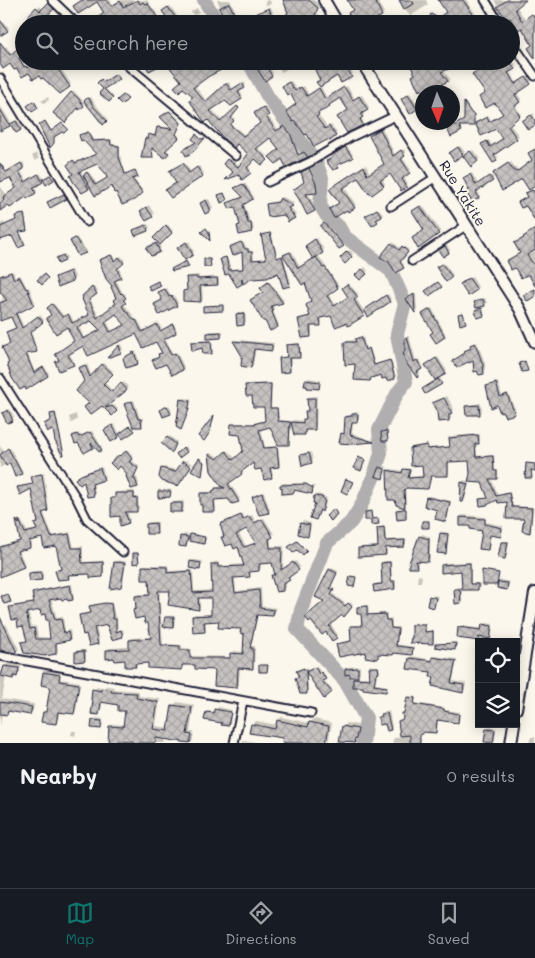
<!DOCTYPE html>
<style>
:root{--surface:#171b24;--page:#242831;--text:#f1f3f6;--muted:#9ea1a6;--line:#363941;--accent:#0f766e}
body{margin:0;font-family:Mali,sans-serif;background:var(--page);color:var(--text)}
.controls{position:absolute;right:15px;bottom:15px;display:grid;overflow:hidden;border-radius:0px;box-shadow:0 2px 12px #0003}
.controls button{width:45px;height:45px;display:grid;place-items:center;padding:0;border:0;border-bottom:1px solid var(--line);background:var(--surface);color:var(--text);font:25px sans-serif}
.compass{position:absolute;left:415px;top:85px;width:45px;height:45px;border-radius:50%;background:var(--surface);box-shadow:0 2px 12px #0003;rotate:178deg}
.list{margin:0;padding:0;list-style:none}
h2{display:flex;justify-content:space-between;align-items:center;height:65px;margin:0;padding:0 20px;font-size:21px}
h2 small{font-size:16px;font-weight:400;color:var(--muted)}
.icon{flex:none;width:28px;height:28px;fill:none;stroke:currentColor;stroke-width:2;stroke-linecap:round;stroke-linejoin:round}
.map{position:relative;flex:none;width:535px;height:743px;overflow:hidden}
.search{position:absolute;background:var(--surface);box-shadow:0 2px 12px #0003;left:15px;right:15px;top:15px;height:55px;display:flex;align-items:center;gap:12px;box-sizing:border-box;padding:0 18px;border-radius:28px;color:var(--muted);font-size:19px}
.sheet{height:145px;background:var(--surface)}
nav{display:flex;justify-content:space-around;align-items:center;box-sizing:border-box;height:70px;border-top:1px solid var(--line);background:var(--surface);font-size:14px;color:var(--muted)}
nav a{display:grid;justify-items:center;gap:2px}
nav .on{color:var(--accent)}
.map>svg:first-child{display:block}
.shadow{fill:#0003;fill-rule:evenodd}
.lines{fill:none;stroke-linecap:round;stroke-linejoin:round}
.river{stroke:#b1aeb0;stroke-width:14}
.building{fill:url(#building-cross-hatch);stroke:#22223b;fill-rule:evenodd}
.minor-casing{stroke:#22223b;stroke-width:11}
.secondary-casing{stroke:#22223b;stroke-width:14}
.minor{stroke:#fbf7ec;stroke-width:7}
.secondary{stroke:#fbf7ec;stroke-width:10}
.labels{text-anchor:middle;dominant-baseline:central;stroke-width:4;stroke-linejoin:round;paint-order:stroke}
.street-label{font-size:14px;fill:#22223b;stroke:#fbf7ec}
</style>
<div class="map">
<svg width="535" height="743" viewBox="0 0 535 743">
<defs>
<pattern id="building-cross-hatch" width="8" height="8" patternUnits="userSpaceOnUse" patternTransform="scale(1.25)"><rect width="8" height="8" fill="#c6c2c0"/><path d="M0 0l8 8M0 8l8-8" fill="none" stroke="#aaa6a6"/></pattern>
</defs>
<rect width="100%" height="100%" fill="#fbf7ec"/>
<filter id="ink" filterUnits="userSpaceOnUse"><feTurbulence type="fractalNoise" baseFrequency=".02" numOctaves="2"/><feDisplacementMap in="SourceGraphic" scale="10" xChannelSelector="R" yChannelSelector="G"/><feConvolveMatrix kernelMatrix="1 2 1 2 8 2 1 2 1" color-interpolation-filters="sRGB"/></filter>
<g filter="url(#ink)">
<path class="shadow" d="M105 0H110L113 5 122 0H147L157 14 146 24H99L105 13Z
M217 0H230L235 10 225 16Z
M270 0 271 4 266 5 265 1Z
M284 0H314L320 6 316 12 320 16 315 21 318 24H240L238 18 244 13 246 16 249 14 250 15 271 7 276 22 289 12Z
M358 0H377L384 13 378 17 381 24H356L350 13 354 10Z
M400 0H426L428 5 410 16Z
M439 0H467L481 24H453Z
M494 0H523L516 6 525 19 535 13V57L534 45 522 26 498 7Z
M51 2 55 6 36 24 29 17 39 6 43 9Z
M170 6 180 20 183 17 185 21 182 24H173L165 9Z
M197 8 199 12 194 16 191 12Z
M54 20 57 24H48Z
M405 20 408 24H399Z
M4 22 9 28 0 35V24Z
M6 46 12 54 19 49 22 53 20 55 26 67 28 65 29 67 40 61H56L71 84 60 92 39 74 18 67 11 62 0 58V51Z
M166 61H180L183 65 188 61H224L220 63 222 67 221 69 209 75 194 85 207 101 229 82 233 89 244 82 246 85 239 90 243 96 241 98 231 104 225 99 211 108 222 121 239 105 232 116 235 119 230 123 245 135 261 123 255 113 265 106 270 112 267 115 279 130 286 125 291 131 300 155 306 151 309 154 287 166 280 149 271 137 257 147 268 157 262 164 255 157 248 166 251 170 242 178 240 173 235 172 225 164 230 158 240 166 249 154 194 96Z
M257 61H266L273 73 271 75 261 69Z
M282 61H292L286 64 288 68 282 72 279 69 284 65Z
M321 61H347L346 62 353 74 351 76 338 75 321 79 316 70 324 65Z
M384 61H400L386 67Z
M410 61H459L443 70 450 79 442 85 447 92H424Z
M489 61H501L504 67 513 61 516 66 509 71 517 83 528 76 532 81 516 92 521 99 515 105 521 114 509 123 519 136 496 152 498 158 496 160 483 144 489 140 492 146 503 139 497 128 476 123 489 116 491 121 504 113 495 101 486 93 473 74 489 63Z
M118 75 119 78 104 87 113 96 109 100 101 93 105 89 99 83 103 79 105 82Z
M291 81 297 90 304 86 309 95 321 87 327 98 347 86 355 99 362 95 369 107 363 112 364 114 361 117 364 123 362 124 349 110 341 96 320 111 318 115 328 128 331 125 337 133 329 139H327L298 103 285 84Z
M74 91 84 102 91 97 95 104 108 119 103 123 86 102 83 106 55 113Z
M410 93 418 106 416 108 404 97Z
M48 97 49 100 44 103 41 101Z
M0 105 11 123 0 130Z
M422 109V117L419 112Z
M170 110 182 122 176 133 179 136 165 149 169 152 165 156 153 147 152 157 146 139 148 138 150 134 157 135 159 126 173 128 162 117Z
M534 113 535 123 525 119Z
M18 120 23 127 17 132 14 122Z
M382 128 395 155 404 149 406 153 402 157 411 170 403 176 408 184 406 186 391 172 382 178 385 184 383 185 359 176 344 186 356 205 354 207 340 203 333 187 366 165 370 174 385 164 372 135Z
M89 131 94 140 112 139V144L120 145V155L126 174 136 170 138 174 133 178 143 191 133 199 113 184 91 186 83 192 75 173 68 165 75 160 77 162 97 153 82 134ZM98 162 109 175V178L97 184 89 172 84 176 80 170Z
M347 146 353 155 352 156 339 163 338 167 328 161 333 157 334 154Z
M460 146 465 152 455 159 453 151Z
M473 150 480 158 472 165 467 155Z
M535 150V185L522 177 497 171 511 162 517 170 523 168 533 160Z
M36 153 39 158 35 161 32 156Z
M23 162 25 166 20 170 27 181 40 173 44 179 34 186 37 191 35 192 0 207V186L7 195 17 188 10 176 0 183V179Z
M185 163 191 172 199 166 204 173 171 197 177 182 172 169Z
M311 167 317 182 318 190 316 192 308 193 316 208 314 210 300 198 306 182 305 171Z
M472 173 478 184 492 175 494 178 477 190 480 195 478 197 470 190 466 177Z
M245 183 254 197 244 203 250 222H252L254 229 240 233 238 226 240 224 236 205 231 202 244 196 236 188Z
M283 197 294 203 290 206 296 215 294 217 267 204 269 203 280 201Z
M209 199 213 208 210 210 201 203Z
M149 205 154 214 152 216 141 211Z
M422 205 441 231 418 248 425 230 413 211Z
M379 209 383 214 377 218 379 220 377 221 368 215Z
M25 214 27 229 20 231 25 243 24 244 13 234 0 239V225L3 222 5 225 17 220 18 215Z
M326 223 344 244 339 248 322 226Z
M148 224 150 228 148 230 136 235 134 231 136 229Z
M168 225 173 231 159 244 161 248 151 255 148 248 158 242 155 238Z
M535 229V284L521 253 525 238Z
M271 232 278 258 283 255 291 283 283 287 279 271 251 277 238 286 222 260 227 257 231 269 244 268 243 251 232 246 243 242 247 248H249L250 251H253L254 259 267 258 262 236Z
M76 237 87 251 78 255 73 240Z
M317 238 324 250 318 255 339 286 328 294 336 305 349 297 345 286 349 284 358 294 355 297 364 311 388 294 391 299 368 315 367 312 349 324 332 315 322 316V323L320 324 312 325V334L310 336 299 319 311 315 312 301 303 275 286 254 292 251 300 267 315 259 308 244Z
M189 241 194 252 192 254 181 246Z
M393 242 401 249 404 246 409 250 400 259 404 265 403 267 382 256Z
M447 245 450 250 448 252 442 248Z
M350 250 353 254 345 262 341 258Z
M65 254 67 258 65 260 57 258Z
M113 254 116 261 121 256 125 260 118 266 122 275 116 279 123 294 124 293 126 295 124 298 126 300 123 303 137 320H138L144 331 159 323 162 330 174 324 177 331 165 338 173 354 177 352 184 367 182 369 167 362 160 356 159 355 163 352 157 340 136 332 84 345 69 353 75 363 59 370 56 362 76 341 68 325 53 315 49 308 54 304 64 316 70 314 74 322 90 314 83 296 94 287 98 291 90 298 99 317 117 303V298L113 286 101 260ZM116 312 126 325 112 331 106 320ZM92 320 101 330 84 338 79 326Z
M444 263 453 275 447 280 439 266Z
M365 267 368 271 360 278 357 275Z
M72 270 75 277 73 280 56 278Z
M13 271 16 279 21 276 27 288 29 287 35 302 17 312 24 327 40 315 44 320 31 330 37 350 29 327 27 352 35 372 45 367 49 374 27 388 10 362 6 346 11 343 7 332 17 327 12 315 0 320V301L3 300 0 286V275Z
M199 275V278L219 277V282L217 284H202L203 299 201 301 184 300V291L188 289 187 278 189 276Z
M472 277 478 287 476 289 464 282Z
M270 282 284 301 273 304 274 309 273 311 279 325 270 329 263 287Z
M167 288 171 296 174 295 178 303 176 305 160 292Z
M416 294 417 309 415 311 408 299Z
M485 298 487 303 485 305 476 302Z
M432 308 446 335 444 336 435 332 425 312Z
M240 312H245L246 322 244 324 238 314Z
M210 331H223V335L221 337 208 334Z
M363 336 366 349 370 348 375 364 391 360 396 377 395 378 388 380 382 373 372 376 370 380 356 362 345 342 347 341 357 340 358 337Z
M409 336 416 361 419 359 423 366 419 370 420 374 417 376 404 353 406 350V338Z
M212 340 213 351 211 353 192 343 194 341Z
M236 340 274 343 273 348 271 350 256 348 253 365 251 367 234 342Z
M477 342 485 363V371L483 373 475 360 469 361 466 351 472 348 471 345 473 343Z
M300 343 301 355 299 356 291 357V369L290 371 280 358 288 356 287 346 289 344Z
M121 344 123 350 111 356Z
M136 351 139 361 137 363 126 357Z
M438 357 447 371 439 376 442 381 441 383 436 381 427 365Z
M104 363 113 371 104 382 113 391 124 382 128 387 105 407 91 403 86 381 80 368 87 364 92 377Z
M308 378 321 380 320 386 319 388 306 385Z
M498 382 502 396 508 393 516 411 514 413 487 386Z
M272 383 271 407H278L279 420 291 421 290 442 288 444 271 426 261 428 265 447 278 446 280 464 271 467 273 475 265 478 262 467 254 461 241 470 242 472 229 482 240 499 232 503 229 498 215 499 216 509 214 511 201 493 203 492H214L218 487H223L212 470 211 454 212 453 220 458 228 451 236 459 245 451 242 434 233 425 234 423H255L266 420V405L246 386 248 384Z
M317 396 316 426 314 428 307 429 305 434 292 422 294 420 304 421 307 417 306 412 309 410 308 399 310 397Z
M447 396 454 410 451 412V418L449 420 436 402Z
M184 398 191 399 190 409 181 428 182 400Z
M134 400 140 418H143V424L142 425 126 404Z
M481 403 482 412 480 414H467L466 407 469 405Z
M114 405 118 409 112 414 106 407Z
M169 405 172 410 170 413 163 408Z
M10 409 14 417 12 420 4 413Z
M355 412 359 413V420L357 422H353L352 433 373 441 351 443 342 434 345 432 346 417 348 415H353Z
M52 413H56L63 454 52 420Z
M76 414 77 420 71 423 69 417Z
M114 424 120 434 132 426 135 430 123 438 121 434 112 441 107 428Z
M92 431 102 447 99 450 95 445 92 447 73 436 79 433 81 437Z
M480 434V441L476 443 477 456 494 455 495 470H498V476L491 478 498 495 510 492 513 506 533 507 531 530 529 531 526 518H507L509 500 498 498 480 500 489 497 471 459 449 460V473L448 474 432 475 427 488 405 487 406 505 405 506 397 504 388 471 390 469 404 471 406 468 411 469 409 477 424 476 423 464 411 448 413 447 428 444 429 448 451 446V438L452 436Z
M170 436 177 442 172 451 163 443Z
M0 446 4 452 10 448 23 472 21 473 11 461 0 468Z
M186 446 188 450 186 452 177 454Z
M128 450 133 456 130 459 139 466 134 477H137L139 484 137 485 120 465 112 463 121 454 123 455Z
M311 452 313 460 311 462 301 456Z
M186 460 192 464 179 482 162 469 164 467 177 470Z
M383 465 387 467 383 478 377 475Z
M102 467 105 477 93 482 95 493 93 495 84 480 77 479 84 473Z
M41 473 47 510 43 511 53 536 70 532 74 547 83 546V562L104 561V574L103 576 91 573H70L69 578 57 572 62 568 57 545 43 536 31 539 32 545 30 547 18 549 25 564 23 566 0 575V546L21 540 17 520 18 519 20 521 21 520 27 531 38 529 36 524 39 522 32 487 18 488 34 483 33 476Z
M43 473H44L49 509Z
M464 480 469 482 465 499 463 501 462 482Z
M283 483H312L284 484V486H315L312 493 296 489 294 492 281 486Z
M135 491V497H138L139 508 137 511H127L130 520 128 522 121 515 112 499 116 497 118 492Z
M264 492 270 510 260 514 254 497Z
M318 494 327 498 324 509 322 511 321 509 316 519 317 502 315 496Z
M429 496 451 501 447 519 446 521 439 509 428 497Z
M184 501V508L182 511 171 504 173 502Z
M243 514 245 518 252 515 256 522 264 518 274 534 271 537V546H284L283 570 296 561 300 567 290 575 291 577 289 579 285 582V588L282 590 273 575 275 573 273 562H261V568L259 570H251V574L249 576 235 577 236 591 261 588 262 606 276 608 275 613 273 615 258 613 251 646H255L254 665 252 668 240 667 239 685 237 687 216 669 196 664H183L181 669 149 662 137 663 135 665 126 659 107 651 109 648 130 647V640L132 638 152 637 149 621 145 616 135 610 137 608 136 596 139 594H151L150 579 143 567 145 565H168L169 571 193 570 194 591 213 590 212 564 214 562H219V566L245 564 238 545 222 537 224 536 222 524ZM247 528 257 542 246 546 238 532ZM159 589 172 590 198 609 200 607V597L212 596 213 614H195L193 617 204 631 206 629V621L220 620 243 628 245 633 244 652 234 651 231 657 191 656 192 649 182 648V645L163 644Z
M463 515 486 517V522L503 526 502 534 500 536 491 534 489 547 487 549 483 530 472 525 461 517Z
M303 521 311 523 309 533 307 535 301 523Z
M149 522H158V530L156 533 147 524Z
M385 526 386 540 406 539V544L404 546 387 547V552L385 554 359 549 361 547 379 546 378 528Z
M443 532 449 533 445 553 441 533Z
M184 534 206 538V540L204 542 189 540 186 546 182 537Z
M422 534 430 537V559L428 561 418 560V564L416 566 412 560Z
M504 541H509L507 556 505 558 502 543Z
M118 560 126 562 123 584 120 586 116 562Z
M193 560 203 561 200 569 191 562Z
M384 561H391L392 580H396V586L394 588 375 585 377 583H384L382 563Z
M471 562V583H480V587L478 589H462V600L460 602 455 590 458 587H463L462 570 442 565 444 563Z
M332 568 338 571 331 586 335 588 332 593 347 605 350 602 353 605 344 615 342 613 330 623 338 635 332 639 326 630V601L330 570Z
M32 571H43V577L41 579 30 574Z
M418 575 422 576 421 582H417Z
M501 580 510 582 507 588 499 583Z
M72 584 74 597 72 599 62 596 51 598 57 618 63 617 65 631 70 630 71 636 69 638 57 641 58 651 56 653 23 642 28 640 24 624 10 608 12 606 35 602 34 593 36 591ZM41 609 49 618 51 638 38 637 36 626 32 627 28 611Z
M433 595 438 596 433 606 431 597Z
M112 602 115 617H117L118 631 123 629 124 633 112 638 108 624 96 626 99 641 97 643 81 616 83 614 92 612 91 607 92 605Z
M368 605 369 614 387 613V619L392 618V627H399L397 644 414 647 412 654 395 652 379 653 377 657 368 650 338 644 352 640 351 627 353 625H363V612L358 608 360 606Z
M486 623 493 624 491 642H492H480L481 640 458 637 460 628 462 626 484 629Z
M6 624 19 649 17 651 0 648V628Z
M415 624H426V631L434 630V641L433 642 412 638Z
M78 650H86V658L84 660 76 652Z
M412 656 433 660 435 656 457 659 453 681 466 683 465 689 463 691 435 676 432 671 410 658Z
M478 662H479V672H475L476 664Z
M8 663 21 666 20 672 17 675 13 677 6 676 2 699 34 704 33 711 30 714 10 710 7 714 2 713 0 727V671L4 672 5 666Z
M317 666 321 673 323 672 326 676 323 679 333 690 324 697 307 671Z
M360 666V673L356 677H371V668L379 666 380 671 377 672 375 684 388 686 387 690 386 691 354 679 358 675 346 669 348 667Z
M305 668 307 669 308 692 306 693 299 670Z
M46 670 61 673 60 679 80 682 76 711 73 713 59 711 58 721 56 723 44 712 46 710 51 686 44 672Z
M106 686 114 687V689L139 691V696L160 699 156 726 170 728 174 705 177 702 194 705 190 732H194L192 742 183 743V742L165 739V743H133L134 740 118 739 116 742 103 743 109 742 110 727 113 724 124 725 127 710 120 704 103 701 101 711 98 714 94 690 97 687 103 688Z
M409 696 416 697 415 703 445 708V710L460 712 459 720 457 721 438 718 437 730 435 731H421L415 743H392L394 738 401 737 400 721 404 719 408 698Z
M218 707 232 710 230 723 228 725 207 713 209 711 215 712Z
M389 711 392 727 390 729 379 718 384 712Z
M281 717 309 723 314 719 332 723 328 743H284L285 737 251 732 252 724 256 721 277 725 278 721Z
M96 718 103 719 102 726 100 728 93 727 94 720Z
M347 723 361 726 357 736 358 741 357 743 340 741 344 726Z
M490 727 496 728 495 740 493 742 487 729Z
M72 731H76L75 736 71 735Z
M531 737H535V743H529Z
M244 740 260 743H241Z"/>
<g class="lines">
<path class="river" d="M204 0 219 24
M248 61 268 97 316 162 322 178 320 205 326 215 339 227 344 236 391 271 405 303 397 334 406 382 398 392 379 430 381 453 374 476 361 506 351 522 327 543 301 610 297 629 345 681 366 718 363 743"/>
</g>
<path class="building" d="M82 0H107L111 6 120 1 123 7 138 0 140 4 143 2 145 4 147 3 157 16 149 22 144 15 133 24H89L104 13 97 2 78 14 73 6Z
M283 0H309L318 8 315 15 319 19 314 24H238L235 19 242 14 243 17 246 15 248 17 269 8 274 23 288 13Z
M347 0H375L382 16 376 19 379 24H367L364 19 355 24 348 13 353 10Z
M399 0H412L414 4 404 9Z
M438 0H463L475 17 474 18 477 24H454L452 19 449 21 446 17 443 21 448 24H426L431 14 438 18 446 12Z
M507 0H526L515 9 522 21 532 14 535 18V59L528 48 532 45 522 28 518 30 510 18 507 20 497 7Z
M48 3 54 9 38 24H34L27 17 36 7 40 11Z
M229 3 234 13 224 18 219 8Z
M168 7 180 24H171L162 11Z
M0 20 8 31 0 36Z
M0 42 10 55 17 49 22 55 19 58 24 67 26 66 27 68 39 61H52L57 65 56 66 70 87 60 94 43 78 41 79 39 76 33 79 29 73 22 77 17 69 14 70 10 64 3 69 0 64Z
M153 61H156L159 66 149 71 146 66Z
M171 61H177L181 65 187 61H196L199 66 210 61H217L221 70 209 76 193 88 205 102 226 83 231 90 242 83 245 88 238 92 242 99 231 106 225 101 210 111 220 122 237 106 239 108 231 118 234 121 230 125 243 136 260 123 254 113 263 107 269 115 266 117 276 131 284 126 290 133 298 155 304 152 308 157 286 167 282 159 276 164 269 157 279 149 270 138 256 149 268 160 262 165 255 159 247 168 251 173 242 180 239 175 225 180 233 172 223 164 227 159 238 167 248 154 237 144 234 148 224 139 208 120 205 123 189 100 193 96 183 88 179 92 174 87 181 81 167 64Z
M256 61H263L272 76 265 81 258 70 260 69Z
M320 61H342L352 77 341 83 337 76 320 87 316 82 320 80 315 70 323 66Z
M414 61H467V62L441 72 448 81 432 90 434 92H423L421 89 419 91 412 76 415 74 409 63Z
M498 62 502 68 510 62 515 69 508 73 515 84 526 77 531 84 515 95 520 102 514 107 520 116 508 126 517 139 494 155 497 161 493 163 481 144 487 141 490 147 502 139 496 129 481 136 475 123 487 117 489 122 503 114 495 103 485 108 479 97 485 93 472 74 485 66 487 68Z
M116 74 120 79 104 89 113 98 109 102 99 93 103 89 97 83 101 79 104 82Z
M289 82 295 91 301 87 307 96 319 88 325 99 344 87 353 100 359 96 368 110 361 114 363 117 360 119 363 125 347 133 337 117 348 110 340 98 329 105 330 107 318 113 319 115 316 117 325 129 329 126 336 136 330 141 327 140 314 147 307 134 305 135 295 121 293 122 286 111 296 104 290 93 287 95 282 86Z
M71 92 78 98 84 106 79 110 78 108 65 123 53 113Z
M408 94 417 109 410 114 401 99Z
M123 95 128 99 122 105 117 100Z
M87 98H89L93 106 107 121 103 125 84 101Z
M34 101 38 108 32 112 27 106Z
M464 102 472 114H474V126H459L462 131 451 137 447 129 464 120Z
M0 109 10 126 0 131Z
M169 111 181 123 176 134 179 138 165 151 169 153 165 158 152 148 153 158H141L145 138 147 139 148 134 155 136 157 127 172 129 160 117Z
M531 115 535 120V125L528 130 522 121Z
M16 121 21 130 16 133 10 124Z
M45 121 51 131 62 123 68 129 64 133 62 132 54 137V143L50 148 39 125Z
M380 129 393 156 401 150 405 156 401 159 410 173 402 179 407 187 401 191 390 174 380 181 384 186 372 195 370 193 369 194 358 178 342 189 355 208 348 212 347 210 334 218 329 209 339 203 329 189 364 166 367 175 384 164 369 136Z
M88 132 92 141 110 140 111 145 119 146V157L125 174 135 170 138 177 132 179 143 193 134 200 122 205 116 192 114 193 112 186 95 196 83 175 87 172 95 185 107 178 106 176 107 175 97 164 79 172 89 189 82 193 74 183 70 176 73 174 67 165 73 160 75 163 96 154 83 140 81 141 79 135Z
M196 134 201 139 205 138 193 152 186 156 183 150 196 142 192 139Z
M345 147 353 158 337 165 339 168 333 170 326 161 332 158 331 156Z
M458 147 463 155 454 161 449 153Z
M535 149V186L529 190 522 179 502 191 493 173 508 163 515 172 519 170 532 160 528 153Z
M470 151 478 161 471 167 463 156Z
M0 163 6 172 21 163 24 169 19 172 25 182 38 174 43 182 33 188 36 193 27 199 26 197 10 208 8 205 0 211V203L4 200 3 197 16 188 10 178 0 182Z
M183 163 189 173 197 167 203 176 171 198 165 190 176 183 169 171Z
M309 168 316 184 317 193 306 194 315 211 307 215 299 199 293 190 304 182 301 172Z
M470 174 476 185 489 176 493 181 476 192 479 198 472 202 466 192 469 190 463 178Z
M50 175 54 180 46 185 43 179Z
M243 184 253 199 243 205 248 223H251L252 232 239 235 237 226 240 225 235 207 230 209 227 203 243 197 234 188Z
M533 190 535 194V221L526 206 521 208 518 202 527 197 525 193Z
M224 193 227 200 221 203 218 195Z
M64 194 67 199 50 208 47 202Z
M280 198 293 206 288 208 295 218 288 222 284 215 268 217 266 204 278 202Z
M206 200 211 211 205 214 200 203Z
M420 206 439 234 418 249 412 238 424 230 412 211Z
M146 207 153 217 146 221 140 211Z
M377 209 382 217 376 220 378 222 372 226 365 216Z
M24 214 27 231 19 232 25 245 18 248 12 236 0 240V227L16 220 15 216Z
M324 223 344 246 339 249 320 226Z
M146 225 148 231 135 236 133 230Z
M166 225 172 233 160 245 153 238Z
M206 228 209 232 210 241 201 232Z
M535 229V250L527 255 533 264 535 263V286L529 275H527L521 278 515 268 511 270 506 261 520 253 514 243 524 238 523 237Z
M270 233 277 258 282 256 290 286 283 288 278 273 267 278 251 279 243 284 242 279V284L237 287 229 274 225 275 220 259 226 257 229 270 243 269 242 252 232 256 229 247 241 242 245 249H248V252H252V260L266 259 261 235Z
M75 238 86 253 78 256 70 241Z
M315 239 323 253 313 259 305 246Z
M186 242 193 255 185 260 177 248Z
M156 243 160 252 151 256 146 248Z
M391 243 399 250 402 246 408 252 400 262 404 268 396 273 389 262 380 257Z
M445 246 449 253 443 257 438 250Z
M347 251 352 257 345 264 340 258Z
M290 252 298 268 316 257 323 268 325 267 338 288 327 296 334 306 348 297 342 288 347 284 358 297 354 300 364 316 348 326 346 323 335 327 331 316 320 318 321 326H310L311 337 302 338 298 319 310 316 306 305 311 301 305 283 302 285 283 255Z
M63 255 65 261 58 264 56 258Z
M111 255 114 261 119 257 124 263 117 269 121 278 114 281 121 294 122 293 126 298 123 300 126 303 122 306 135 321 136 320 142 332 157 324 160 331 173 324 176 333 163 340 171 355 175 353 183 370 172 375 166 364 156 368 152 360 159 357 158 354 162 353 156 342 143 348 136 334 88 356 83 346 68 355 74 365 59 371 55 362 59 360 55 354 74 341 67 327 56 334 46 318 51 315 47 308 52 304 62 317 68 314 72 323 89 315 82 299 83 298 82 296 92 287 97 294 89 300 97 318 116 303 113 300 116 298 111 287 112 286 106 279 99 260ZM116 314 125 325 110 332 105 322ZM91 321 100 330 83 339 77 328Z
M204 259H210L211 267H204Z
M186 261 189 267 172 271 171 269Z
M442 264 452 277 446 282 436 267Z
M362 269 367 274 360 280 355 275Z
M70 271 73 281 58 287 55 277Z
M11 272 14 279 19 276 26 289 27 288 34 305 16 314 22 328 38 316 43 322 37 327 36 326V328L30 333 37 352 26 354 34 373 43 367 48 376 26 390 25 387 20 390 12 378 7 364 9 363 2 347 10 344 6 332 16 328 11 317 0 321V303L7 300 0 292V276Z
M44 274 48 278 42 285 37 280Z
M186 277H197V279L217 278 218 285 200 286 201 302 183 301V291L187 290Z
M469 278 477 290 468 296 460 284Z
M158 281 161 286 151 291 148 286Z
M268 282 283 303 271 306 273 312H272L278 327 270 331 265 321H263L250 300 263 292 260 288Z
M438 282 442 287 429 296 425 291Z
M165 289 169 297 172 296 177 306 159 315 154 304 162 300 158 292Z
M535 289V297L527 301 523 295Z
M414 294 415 313 406 299Z
M386 295 390 302 368 317 364 310Z
M483 299 485 306 476 308 474 302Z
M223 305V311L203 312V306Z
M482 308 484 316 477 318 475 310Z
M430 309 445 337 436 343 430 334 433 332 422 314Z
M244 313V325L237 326 236 314Z
M463 313 466 323 460 325 458 314Z
M221 332V338L207 339V333Z
M361 337 365 350 369 348 374 365 390 360 395 379 387 381 386 378 382 379 381 375 371 378 370 381 354 380 355 364 345 365 344 342H356L355 339Z
M407 337 414 362 417 360 422 369 417 372 418 377 417 378 405 361 403 352H405V338Z
M211 341 212 354H203L202 348 192 351 191 342Z
M233 341 272 345V351L254 349 251 368 241 366 242 356Z
M475 343 483 365 484 374 479 375 477 371 474 372 473 361 469 363 468 362 458 367H456L452 361 465 353 464 351 471 348 470 345Z
M299 344 300 358H289L290 372 280 373 279 358 287 357 286 345Z
M119 345 121 353 107 358Z
M134 352 138 364 126 368 123 358Z
M436 358 446 374 435 380 425 365Z
M525 361 528 371 522 372 519 363Z
M102 364 113 374 103 384 111 392 121 383 127 390 105 408 112 406 117 411 112 416 102 406 90 415 84 407 89 403 76 391 84 381 78 368 85 365 90 377Z
M438 379 442 384 425 394 422 389Z
M305 380 320 382 319 389 307 388V386H304Z
M496 383 500 397 507 394 515 414 505 417 503 412 500 413 497 405 491 408 486 386Z
M271 384 270 408H277L278 421 290 422 289 445H278L270 427 259 430 264 448 277 447 279 467 270 468 272 478 264 480 261 469 255 470 253 463 241 472 242 474 228 484 239 502 232 504 228 499 214 500 215 512H202V505H200V493H213L212 491 215 490V488H225L221 486 211 471 209 454 217 459 226 451 233 460 243 451 240 435 230 434 231 424H253L265 421 264 407H253L252 396H246L245 385Z
M307 398H315V430H305V435H294L291 422 303 423V419H306L305 411H308Z
M444 398 452 413 449 414V421L438 422 437 412 432 403Z
M180 399 190 401 188 412 181 430 176 427Z
M132 401 138 419H141L142 427H133L124 404Z
M479 405 480 415H466L465 406Z
M167 406 171 414 163 417 160 410Z
M8 410 13 421 7 423 2 413Z
M55 413 64 455H62L55 441 53 430 48 432 44 424 51 420 50 414Z
M352 414H358L357 423H352L350 435 374 442 351 444 339 443 341 433 344 434 345 417 352 416Z
M214 415 210 432 204 441 198 436Z
M112 425 119 437 111 442 104 430Z
M130 426 135 431 123 439 119 434Z
M387 431 388 441H382L381 432Z
M90 432 102 450 99 452 91 443 93 448 84 453 78 443 75 444 72 436 77 434 79 437Z
M478 435 479 444H475L476 457 493 456 494 471H497V479H489L496 496 509 493 512 507 532 508 530 533 522 531 524 519H506L507 502 498 503 497 500 487 505 480 506 479 499 488 498 482 483 468 482 470 474 469 461 448 462V476H431L428 489 406 488 404 490 405 508 396 505 395 500H388L387 470 402 473 403 469 410 470 408 478 423 477 422 465 411 466 410 448 427 445V449L450 447 449 438Z
M167 437 176 444 172 453 161 443Z
M183 447 187 452 179 458 176 454Z
M8 448 19 468 22 474 15 477 10 463 6 466 0 455Z
M126 451 132 459 129 462 138 468 133 479H135L138 487 131 489 126 476 127 474 120 466 117 470 110 463 119 455 120 456Z
M309 453 312 463 302 466 300 455Z
M358 457 365 460 361 471 354 468Z
M199 458 204 462 202 476 191 470Z
M183 461 191 467 178 486 162 481 159 477 161 468 175 472Z
M526 463 535 464V471L531 470 532 478H525Z
M379 467 385 469 383 479 375 476Z
M100 468 104 480 92 484 94 496 87 497 84 482 80 485 75 479 81 475Z
M42 474 48 511 42 513 51 537 69 534 72 548H81L82 563 103 562V577L90 578V574L68 575 69 579 58 580 55 571 61 569 56 546 44 548 42 538 29 541 30 548 17 551 24 567 0 577V547L20 541 16 520 19 524V520L25 533 37 530 34 524 38 523 31 489 20 495 17 487 33 484 31 476Z
M346 479 353 482 347 494 341 491Z
M461 482 468 484 463 502H460Z
M306 484 313 488 312 494 294 490V493L282 494V488L280 487V485Z
M158 491H171L170 497 158 498Z
M115 493H134V499L137 498V512H125L129 523 120 526V516L111 517V498H115Z
M262 493 269 513 259 515 252 497Z
M314 496 322 497 325 500 322 512 320 510 316 520 310 518 315 503H313Z
M426 497 450 502 446 522 435 519 437 510 424 506Z
M170 503H182V512H170Z
M334 509 337 514 331 521 326 516Z
M403 509H406V519L397 520 396 510Z
M371 511 372 519 378 518 379 524 371 525V520H365V512Z
M241 515 243 520 249 516 254 523 262 519 273 537 269 539 270 548H282L281 570 293 562 299 570 288 578 290 580 283 584V591L276 592 271 575H275L272 563 259 564V571L249 572 250 577 233 578 235 593 259 590 260 608 274 610 273 616 257 615 250 648H253V669L238 668 237 688 214 686 215 670 195 669V665H182V670L148 668V663L135 664 136 667H125V660L115 661 114 658 106 659V650L129 649V640L151 638 148 623H145L144 617 135 619 133 610 136 609 135 596 150 595 149 580H142V566L167 567V573L191 571 193 593 212 592 211 564H218V567L244 566 238 547 234 549 232 544 225 546 221 537H224L220 524ZM246 529 256 543 244 547 236 535ZM158 591H170L168 605 199 610 198 598H211V615L192 616 193 633 205 632 204 622 219 621 218 628 241 629 240 633 244 634 243 654 230 653V658H190V650H180V646L161 645Z
M460 517 485 519V524L502 528 501 537 490 535 488 550 479 549 482 531 470 529V526H460Z
M422 521H429V528H422Z
M156 523 157 534H146V524Z
M300 523 310 525 308 537 298 534Z
M384 527 385 541 405 540 404 547 385 548 386 555 358 557V548L378 547 377 528Z
M440 533 448 534 446 554 437 553Z
M190 534 205 537 204 544 189 541Z
M180 536 188 537 186 547 179 546Z
M419 536 429 539 428 562 416 561 417 568H409V563Z
M297 541 307 551 303 555 297 550 293 553 288 547Z
M501 542H508L505 559 498 558Z
M133 553H138L139 563 133 564Z
M190 561 201 563 200 570 189 568Z
M114 562 125 563 121 587 110 589Z
M390 562 391 581H394L395 589 374 592 373 585 382 584 381 563Z
M470 563V584H478V590H462L461 571 441 573V565Z
M329 569 337 573 330 588 334 590 331 595 345 606 348 603 352 607 344 617 342 615 329 626 337 638 332 641 326 632 322 635 311 621 309 622 305 617 324 601 315 597Z
M482 570 499 573 497 585H482Z
M41 572 42 580 29 581V573Z
M350 576 356 577 354 587 348 586Z
M498 582 508 583 507 590 497 588Z
M70 585 73 600 68 601 67 599 62 600 61 598 49 600 55 620 61 619 64 633 68 632 70 640 56 643V654L45 656 24 653 21 642 27 641 23 626 18 627 17 619 12 620 9 607 34 603 32 593ZM40 610 41 615 45 614 46 620H48L50 639H36L34 628 30 629 26 613Z
M454 589H460L461 603 455 604Z
M8 594 11 602 4 604 1 596Z
M429 596 436 598 434 608 427 606Z
M105 603 111 604 113 619H116V632L121 630 123 637 112 640 107 625 94 628 98 644 89 646 86 634 83 635 79 615 91 613 89 606Z
M367 606V615L385 614 386 620H390L391 628 398 629 396 646 413 648 412 655 394 653 393 655 378 654V659L365 657 366 652 339 657 336 644 351 641 350 626H362L361 614H357V607Z
M0 617 13 644 17 653 0 650Z
M165 617H174L173 628 163 627Z
M482 624 492 626 490 639 479 637V641L457 638 458 627 481 630Z
M412 625H425V632L433 631V644L410 643 411 638H412Z
M456 643 455 650 435 647V644Z
M84 651 85 661 75 662V652Z
M432 657 456 661 451 683 464 685 463 693 432 686 434 677H430L431 672 407 669 409 658 432 661Z
M259 665H268L267 672H259Z
M4 666 19 668 17 677 14 676 13 679 1 676Z
M315 667 319 674 321 672 326 679 322 681 332 692 324 699 306 672 307 694H300L295 678 299 677 296 671 304 668V670L306 669V672Z
M369 667H378L379 673 376 674 374 685 387 687 386 692 363 689V687H353V678L370 679Z
M358 668V677H350V674L345 675V669Z
M43 672 60 675 59 681 79 684 74 714 58 712 56 724 41 722 43 712H46L50 687 41 685Z
M101 688 112 690 111 692 137 693 136 698 158 702 153 729 168 731 172 705 192 708 187 734 192 735 190 743 156 738 155 743H132V741L116 740V743H108L109 726 123 727 125 711H118V705L101 702 99 715 91 714 93 701 91 700 92 689 101 691Z
M407 697 415 698 414 704 444 709V711L459 714 458 723 437 720 436 733 423 732V734H420V743H410V735L400 736 398 721 403 719 402 713H404Z
M0 702 32 707 30 715 8 711 7 715 0 714Z
M214 709 231 712 228 726 221 725 222 723 204 720 206 712 214 713Z
M387 713 391 730 387 731 385 724 379 725 378 717 382 716 381 714Z
M92 720 102 721 101 729 91 728Z
M277 720 308 727 309 722 329 726 326 743H287L282 742 283 738 249 733 251 724 275 729Z
M342 726 358 729 356 739 354 740 355 743 339 742Z
M486 729 495 730 493 743 484 742Z"/>
<g class="lines">
<g class="minor-casing">
<path id="minor" d="M52 0 77 24
M485 0 500 24
M511 41 535 76
M122 61 236 156
M0 78 87 222
M268 182 310 162 351 137 397 115
M391 206 436 177
M412 261 467 225
M0 378 77 499 87 519 123 552
M0 656 311 713
M234 743 243 701"/>
</g>
<g class="secondary-casing">
<path id="secondary" d="M324 0 338 24
M361 61 520 309 535 342
M516 709 535 593
M511 743 514 724"/>
</g>
<use href="#minor" class="minor"/>
<use href="#secondary" class="secondary"/>
</g>
</g>
<g class="labels">
<g class="street-label">
<text transform="translate(463 193) rotate(58)">Rue Yakite</text>
</g>
</g>
</svg>
<div class="controls">
<button><svg class="icon" aria-label="locate" viewBox="0 0 24 24"><circle cx="12" cy="12" r="6"/><path d="M12 2v4M12 18v4M2 12h4M18 12h4"/></svg></button>
<button><svg class="icon" aria-label="layers" viewBox="0 0 24 24"><path d="M12 4l9 5-9 5-9-5zM3 14l9 5 9-5"/></svg></button>
</div>
<svg class="compass" viewBox="-18 -18 36 36"><path d="M0-13l5 13h-10z" fill="#e53935"/><path d="M0 13l5-13h-10z" fill="#9ea1a6"/></svg>
<div class="search"><svg class="icon" aria-label="search" viewBox="0 0 24 24"><circle cx="10" cy="10" r="6"/><path d="M15 15l6 6"/></svg>Search here</div>
</div>
<section class="sheet">
<h2>Nearby<small>0 results</small></h2>
<ul class="list">
</ul>
</section>
<nav>
<a class="on"><svg class="icon" aria-label="map" viewBox="0 0 24 24"><path d="M3 6l6-2 6 2 6-2v14l-6 2-6-2-6 2zM9 4v14M15 6v14"/></svg>Map</a>
<a><svg class="icon" aria-label="directions" viewBox="0 0 24 24"><path d="M12 3l9 9-9 9-9-9zM9 14v-3h6M13 9l2 2-2 2"/></svg>Directions</a>
<a><svg class="icon" aria-label="saved" viewBox="0 0 24 24"><path d="M7 4h10v16l-5-4-5 4z"/></svg>Saved</a>
</nav>
